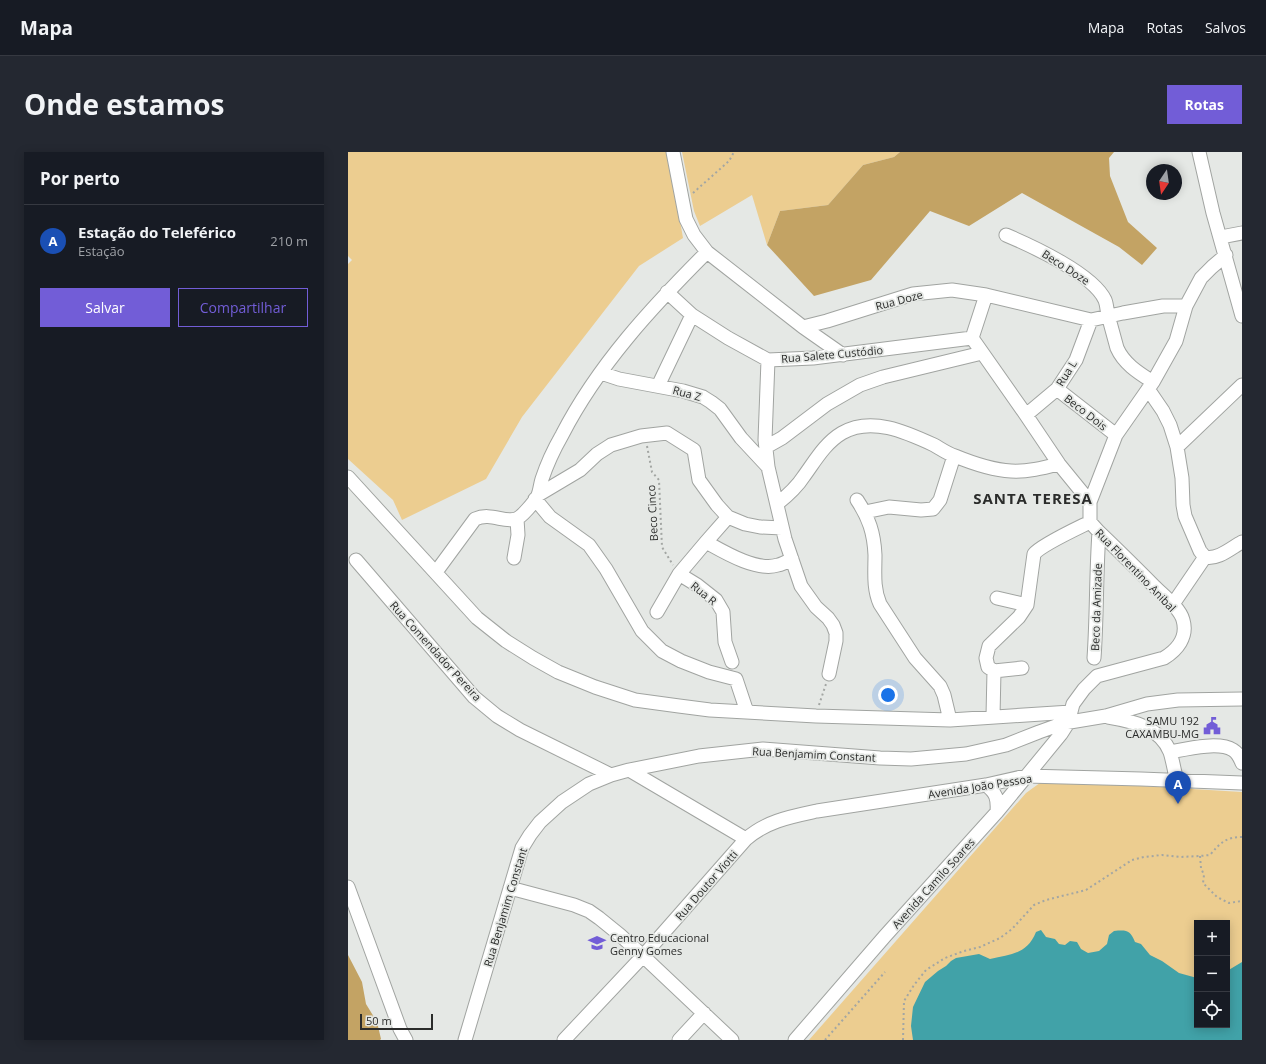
<!DOCTYPE html>
<html lang="pt">
<meta charset="utf-8">
<style>
:root{--surface:#171b24;--page:#242831;--text:#f1f3f6;--muted:#9ea1a6;--line:#363941;--accent:#725dd7}
body{margin:0;font-family:"Open Sans",sans-serif;background:var(--page);color:var(--text)}
.controls{position:absolute;right:12px;bottom:12px;display:grid;overflow:hidden;border-radius:0px;box-shadow:0 2px 10px #0003}
.controls button{width:36px;height:36px;display:grid;place-items:center;padding:0;border:0;border-bottom:1px solid var(--line);background:var(--surface);color:var(--text);font:20px sans-serif}
.compass{position:absolute;left:798px;top:12px;width:36px;height:36px;border-radius:50%;background:var(--surface);box-shadow:0 2px 10px #0003;rotate:193deg}
.scale{position:absolute;left:12px;bottom:10px;width:73px;box-sizing:border-box;padding-left:4px;border:2px solid #2b2c2b;border-top:0;font-size:11px;line-height:14px;white-space:nowrap;color:#2b2c2b;-webkit-text-stroke:3px #e5e8e5;paint-order:stroke}
.you{position:absolute;left:540px;top:543px;width:14px;height:14px;margin:-10px;border:3px solid #fff;border-radius:50%;background:#1a73e8;box-shadow:0 0 0 6px #1a73e833}
.badge{display:grid;place-items:center;width:26px;height:26px;border-radius:50%;background:var(--accent);color:#fff;font-size:13px;font-weight:700}
.pin{position:absolute;translate:-50% -33px;filter:drop-shadow(0 1px 2px #0008)}
.pin::after{content:'';position:absolute;top:21px;width:14px;height:12px;background:inherit;clip-path:polygon(0 0,100% 0,50% 100%)}
.list{margin:0;padding:0;list-style:none}
h2{display:flex;justify-content:space-between;align-items:center;height:52px;margin:0;padding:0 16px;font-size:17px}
h2 small{font-size:13px;font-weight:400;color:var(--muted)}
.list li{display:grid;grid-template-columns:26px 1fr auto;gap:12px;align-items:center;box-sizing:border-box;height:72px;padding:0 16px;border-top:1px solid var(--line)}
.list b{display:block;font-size:15px;white-space:nowrap}
.list p{margin:0;font-size:13px;white-space:nowrap;color:var(--muted)}
.list em{font-size:13px;font-style:normal;color:var(--muted)}
.actions{display:flex;gap:8px;padding:12px 16px}
.actions a{flex:1;padding:9px 0;border:1px solid var(--accent);border-radius:0px;text-align:center;font-size:14px;color:var(--accent)}
.actions .main{background:var(--accent);color:#fff}
.icon{flex:none;width:22px;height:22px;fill:none;stroke:currentColor;stroke-width:2;stroke-linecap:round;stroke-linejoin:round}
.map{position:relative;flex:none;width:894px;height:888px;overflow:hidden;border-radius:0px}
header{display:flex;align-items:center;gap:24px;box-sizing:border-box;height:56px;padding:0 20px;background:var(--surface);border-bottom:1px solid var(--line)}
header strong{font-size:19px}
nav{display:flex;gap:22px;margin-inline-start:auto;font-size:14px}
.intro{display:flex;align-items:center;justify-content:space-between;box-sizing:border-box;height:96px;padding:0 24px}
h1{margin:0;font-size:28px}
.button{padding:10px 18px;border-radius:0px;background:var(--accent);color:#fff;font-size:14px;font-weight:700}
main{display:flex;gap:24px;padding:0 24px}
aside{flex:1;background:var(--surface);border-radius:0px;box-shadow:0 2px 10px #0003}
.map>svg:first-child{display:block}
.green{fill:#eccd90;fill-rule:evenodd}
.forest{fill:#c3a364}
.water{fill:#41a2a8}
.lines{fill:none;stroke-linecap:round;stroke-linejoin:round}
.minor-casing{stroke:#a1a4a1;stroke-width:15}
.path{stroke:#a3a6a3;stroke-width:2;stroke-dasharray:2 3;stroke-linecap:butt}
.minor{stroke:#fff;stroke-width:13}
.labels{text-anchor:middle;dominant-baseline:central;stroke-width:3.5;stroke-linejoin:round;paint-order:stroke}
.street-label{font-size:11px;fill:#2b2c2b;stroke:#e5e8e5}
.poi-label{font-size:11px;fill:#2b2c2b;stroke:#e5e8e5;text-anchor:end}
.district-label{font-size:15px;font-weight:bold;letter-spacing:1px;fill:#2b2c2b;stroke:#e5e8e5}
</style>
<header>
<strong>Mapa</strong>
<nav><a>Mapa</a><a>Rotas</a><a>Salvos</a></nav>
</header>
<div class="intro"><h1>Onde estamos</h1><a class="button">Rotas</a></div>
<main>
<aside>
<h2>Por perto<small></small></h2>
<ul class="list">
<li><span class="badge" style="background:#1a4fb4">A</span><div><b>Estação do Teleférico</b><p>Estação</p></div><em>210 m</em></li>
</ul>
<div class="actions"><a class="main">Salvar</a><a>Compartilhar</a></div>
</aside>
<div class="map">
<svg width="894" height="888" viewBox="0 0 894 888">
<rect width="100%" height="100%" fill="#e5e8e5"/>
<path class="green" d="M0 0H320L335 86 291 114 174 265 138 327 54 368 45 348 0 307V112L4 108 0 104Z
M334 0H552L546 5 515 13 480 53 432 59 419 93 404 43 352 74 346 59Z
M696 628 894 640V888H461L678 641ZM849 771H879V873H849Z"/>
<path class="forest" d="M552 0H766L761 6 762 24 780 70 809 96 794 113 771 95 674 41 621 74 582 59 523 128 466 144 419 93 432 59 480 53 515 13 546 5Z
M0 803 14 830 18 852 29 870 33 887 32 888H0Z"/>
<path class="water" d="M693 778 698 785 707 787 711 792 717 793 722 789 729 790 733 797 740 801 751 799 759 792 761 783 766 779C779 778 782 778 787 790L793 792 802 803 814 809 831 821 849 826V873H879V819L894 810V888H565L563 874 565 855 577 830 590 819 598 814 603 809 608 806 631 802 642 807C664 802 679 802 688 780Z"/>
<g class="lines">
<g class="minor-casing">
<path id="minor" d="M325 0 338 67 346 83 359 100 455 175 479 169 565 142 604 138 638 143 743 168 775 161 815 154H838
M851 0 865 61 894 164
M658 83C684 94 745 122 757 148 759 153 759 159 760 163 763 174 766 185 769 196 776 212 791 221 805 230
M873 85 894 81
M319 140 344 163 380 186 420 208 465 206 624 186 638 143
M455 175 495 203
M420 208 417 288 420 315 437 387 453 434 468 455 480 466 485 473 488 481V489L481 522
M253 221 271 227 335 239 355 245 363 250 372 257 393 286 420 315
M310 234 344 163
M709 237 768 283
M800 237 815 259 822 273 829 295 834 326 835 353 837 364 852 399 857 405
M678 263 709 237 728 208 743 168
M418 295 434 286 479 252 512 233 535 225 634 201
M829 295 894 233
M0 325 129 466 158 489 185 506 210 520 247 535 287 548 331 554 362 558 468 564 602 568 723 560
M190 343 232 318 249 302 263 293 293 284 319 281 346 298 351 328 369 353 380 365 397 372 412 375 434 376
M187 347 202 365 241 393 258 417 294 479 314 499 333 509 361 520 388 527 399 560
M509 348C521 366 526 381 527 403 527 420 525 436 532 452L567 506 592 534 596 543 602 568
M742 350 768 283 805 230 828 189 838 154 853 126 864 115 878 103
M429 352C439 344 449 335 456 324 467 309 477 291 494 281 523 264 558 280 586 293 593 297 600 302 607 304 624 311 645 318 663 319 679 320 695 316 711 312
M517 360 541 355 573 358 585 357 592 348 606 304
M358 390C376 400 409 420 430 413 435 412 440 409 444 407
M166 406 170 383 169 367
M8 408 126 545 149 564 172 578 263 623
M88 420 127 367C143 360 156 371 168 367 174 365 186 350 189 345 192 340 192 333 194 327 199 312 206 297 214 283 250 213 304 155 359 100
M331 422 349 433 368 448 375 460 377 490 384 510
M649 446 679 453
M825 452 857 405C870 408 883 396 894 390
M309 460 331 422 358 390 380 365
M746 506C749 464 748 422 751 380
M646 519 674 516
M645 564 646 519 640 515 638 506 641 494 671 465 679 453 686 402C693 393 730 376 742 370
M760 565C784 569 812 575 822 600 825 609 826 619 829 628
M822 600C838 597 871 589 885 598 890 601 892 606 894 611
M281 618 398 687
M638 633C648 641 650 646 649 660
M0 735 52 877 58 888
M162 736 226 753 241 759 251 766 272 783 295 804 384 888
M117 888 174 696 182 683 192 670 214 650 241 632 263 623 281 618 351 604 415 597 532 606 563 607 618 602 658 593 691 580 716 571 758 564 799 552 830 548 894 547
M216 888 295 804 398 687C419 669 441 665 469 659L638 633 678 624 793 627 894 631
M331 888 356 861
M447 888 537 784 649 660 713 582 720 571 725 552 736 537 749 524 816 506C829 498 840 485 835 468 832 456 815 443 806 434 788 416 770 398 751 380L742 370V350L711 312 678 263 624 186"/>
</g>
<path class="path" d="M345 41 381 9 386 0
M299 294 304 320 311 328 314 395 325 413
M471 553 478 532
M852 704 853 716 856 723 855 731 869 745 881 751 894 749
M477 888 537 820
M555 888 556 849 566 833 578 818 597 806 616 799 632 795 652 786 664 777 686 753 698 748 738 738 784 708 796 705 814 703 832 705 852 704 862 703C872 691 878 685 894 685"/>
<use href="#minor" class="minor"/>
</g>
<defs>
<g id="civic-bare" transform="scale(1.38)"><path d="M-.6-6.5H3V-4.5H.6V-3L4-1V1h2V6H-6V1h2V-1L-.6-3ZM-1.2 2.5V6h2.4V2.5Z" fill="#725dd7" stroke="#e5e8e5" stroke-width="2.5" paint-order="stroke"/></g>
<g id="school-bare" transform="scale(1.38)"><path d="M0-5L7-2L0 1L-7-2ZM-4 1L0 2.5L4 1V4Q0 6-4 4Z" fill="#725dd7" stroke="#e5e8e5" stroke-width="2.5" paint-order="stroke"/></g>
</defs>
<g fill-rule="evenodd">
<use href="#civic-bare" x="864" y="574"/>
<use href="#school-bare" x="249" y="791"/>
</g>
<g class="labels">
<g class="street-label">
<text transform="translate(718 115) rotate(33)">Beco Doze</text>
<text transform="translate(551 148) rotate(-15)">Rua Doze</text>
<text transform="translate(484 202) rotate(-5)">Rua Salete Custódio</text>
<text transform="translate(718 221) rotate(-58)">Rua L</text>
<text transform="translate(339 241) rotate(15)">Rua Z</text>
<text transform="translate(738 260) rotate(38)">Beco Dois</text>
<text transform="translate(304 361) rotate(-93)">Beco Cinco</text>
<text transform="translate(788 418) rotate(46)">Rua Florentino Anibal</text>
<text transform="translate(356 441) rotate(39)">Rua R</text>
<text transform="translate(748 455) rotate(-88)">Beco da Amizade</text>
<text transform="translate(88 499) rotate(48)">Rua Comendador Pereira</text>
<text transform="translate(466 602) rotate(3)">Rua Benjamim Constant</text>
<text transform="translate(632 634) rotate(-9)">Avenida João Pessoa</text>
<text transform="translate(585 731) rotate(-48)">Avenida Camilo Soares</text>
<text transform="translate(358 733) rotate(-49)">Rua Doutor Viotti</text>
<text transform="translate(157 755) rotate(-73)">Rua Benjamim Constant</text>
</g>
<g class="poi-label">
<text x="851" y="568">SAMU 192<tspan x="851" dy="13">CAXAMBU-MG</tspan></text>
<text x="262" y="785" text-anchor="start">Centro Educacional<tspan x="262" dy="13">Genny Gomes</tspan></text>
</g>
<g class="district-label">
<text x="685" y="346">SANTA TERESA</text>
</g>
</g>
</svg>
<div class="controls">
<button>+</button>
<button>−</button>
<button><svg class="icon" aria-label="locate" viewBox="0 0 24 24"><circle cx="12" cy="12" r="6"/><path d="M12 2v4M12 18v4M2 12h4M18 12h4"/></svg></button>
</div>
<svg class="compass" viewBox="-18 -18 36 36"><path d="M0-13l5 13h-10z" fill="#e53935"/><path d="M0 13l5-13h-10z" fill="#9ea1a6"/></svg>
<div class="scale">50 m</div>
<div class="you"></div>
<div class="pin badge" style="left:830px;top:652px;background:#1a4fb4">A</div>
</div>
</main>
